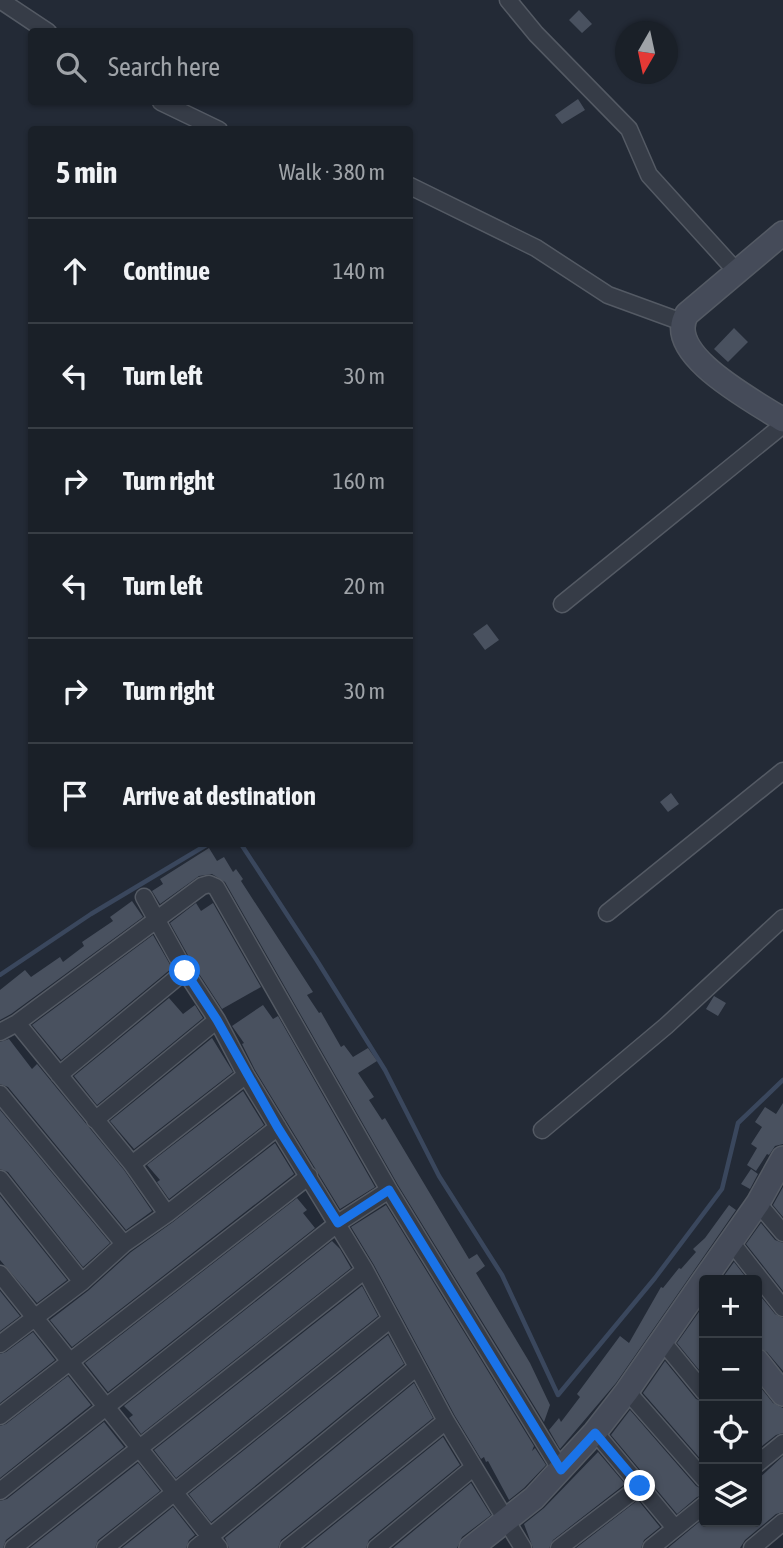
<!DOCTYPE html>
<meta charset="utf-8">
<style>
:root{--surface:#1a2028;--page:#272d34;--text:#f1f3f6;--muted:#9fa3a8;--line:#383e45}
body{margin:0;font-family:"Asap Condensed",sans-serif;background:var(--page);color:var(--text)}
.controls{position:absolute;right:21px;bottom:21px;display:grid;overflow:hidden;border-radius:7px;box-shadow:0 2px 5px #0004}
.controls button{width:63px;height:63px;display:grid;place-items:center;padding:0;border:0;border-bottom:2px solid var(--line);background:var(--surface);color:var(--text);font:35px sans-serif}
.compass{position:absolute;left:615px;top:21px;width:63px;height:63px;border-radius:50%;background:var(--surface);box-shadow:0 2px 5px #0004;rotate:189deg}
.stop{position:absolute;width:21px;height:21px;margin:-16px;border:5px solid #1a73e8;border-radius:50%;background:#fff}
.stop.end{background:#1a73e8;border-color:#fff;box-shadow:0 2px 7px #0008}
.list{margin:0;padding:0;list-style:none}
h2{display:flex;justify-content:space-between;align-items:center;height:91px;margin:0;padding:0 28px;font-size:30px}
h2 small{font-size:23px;font-weight:400;color:var(--muted)}
.list li{display:grid;grid-template-columns:46px 1fr auto;gap:21px;align-items:center;box-sizing:border-box;height:105px;padding:0 28px;border-top:2px solid var(--line)}
.list b{display:block;font-size:26px;white-space:nowrap}
.list em{font-size:23px;font-style:normal;color:var(--muted)}
.icon{flex:none;width:38px;height:38px;fill:none;stroke:currentColor;stroke-width:2;stroke-linecap:round;stroke-linejoin:round}
.map{position:relative;flex:none;width:783px;height:1548px;overflow:hidden}
.search{position:absolute;background:var(--surface);box-shadow:0 2px 5px #0004;left:28px;top:28px;width:385px;height:77px;display:flex;align-items:center;gap:18px;box-sizing:border-box;padding:0 24px;border-radius:7px;color:var(--muted);font-size:26px}
.panel{position:absolute;background:var(--surface);box-shadow:0 2px 5px #0004;left:28px;top:126px;width:385px;height:721px;border-radius:7px}
.map>svg:first-child{display:block}
.lines{fill:none;stroke-linecap:round;stroke-linejoin:round}
.stream{stroke:#3a475d;stroke-width:4.5}
.building{fill:#49515f}
.street-casing{stroke:#545a64;stroke-width:19}
.secondary-casing{stroke:#545a64;stroke-width:26}
.street{stroke:#363c47;stroke-width:16}
.secondary{stroke:#454b59;stroke-width:23}
.route{stroke:#1a73e8;stroke-width:9}
</style>
<div class="map">
<svg width="783" height="1548" viewBox="0 0 783 1548">
<rect width="100%" height="100%" fill="#232a36"/>
<g class="lines">
<path class="stream" d="M241 844 316 959 385 1070 439 1176 502 1275 558 1395 655 1278 722 1189 738 1123 783 1080
M0 975 91 914 208 844"/>
</g>
<path class="building" d="M579 10 592 24 582 33 569 20Z
M578 99 585 110 562 124 555 115Z
M734 328 748 342 728 362 714 349Z
M487 624 499 640 485 650 473 634Z
M671 793 679 804 668 812 660 802Z
M209 848 217 861 224 857 233 872 236 869 243 879 241 881 313 992 307 995 319 1013 321 1012 341 1047 344 1045 353 1057 368 1048 377 1061 358 1073 374 1097 369 1100 382 1120 385 1118 469 1259 477 1254 485 1266 476 1273 530 1363 550 1405 544 1422 398 1185 225 882 212 874 199 876 160 904 152 891 163 884 160 879Z
M132 901 143 917 11 1014 0 1020V990L25 970 31 977 60 957 63 962 84 946 82 942 113 921 110 917Z
M196 903 201 911 213 903 261 987 222 1009 194 966 170 923Z
M153 935 172 968 61 1060 32 1025Z
M714 996 726 1003 718 1016 706 1009Z
M169 998 183 1014 195 1005 203 1018 97 1105 74 1076Z
M263 1005 273 1019 278 1016 375 1187 340 1209 255 1070 242 1044 244 1043 232 1026Z
M212 1038 233 1072 134 1149 110 1121Z
M9 1039 32 1069 37 1064 124 1170 152 1211 126 1230 8 1087 0 1084V1042Z
M243 1091 264 1125 169 1199 157 1182 160 1180 147 1165Z
M783 1103V1144L775 1146 769 1155 767 1154 756 1171 747 1165 757 1148 751 1144 762 1127 755 1122 765 1107 776 1114Z
M0 1110 110 1243 83 1267 8 1172 0 1169Z
M275 1143 294 1174 72 1347 50 1320 89 1290 131 1252 173 1222Z
M751 1169 758 1174 750 1189 741 1184Z
M783 1187V1217L773 1205Z
M0 1196 67 1280 37 1303 0 1260Z
M297 1198 307 1210 303 1213 315 1228 108 1392 85 1363Z
M386 1205 534 1446 532 1451 535 1448 546 1465 524 1488 509 1500 488 1461 486 1462 484 1457 481 1459 455 1416 374 1265 351 1227Z
M729 1205 736 1210 616 1383 560 1449 549 1430 559 1418 561 1422 580 1397 577 1394 620 1336 629 1343 661 1287 663 1288 679 1268 681 1269 696 1252 693 1249 705 1238Z
M761 1223 775 1240 783 1243V1291L746 1244Z
M332 1241 340 1249 351 1268 141 1434 129 1418 133 1415 124 1406Z
M734 1262 748 1280H721Z
M362 1286 378 1316 176 1478 154 1450Z
M0 1291 20 1316 0 1331Z
M757 1292 775 1314 783 1318V1371L767 1352 757 1347Z
M701 1309 704 1311V1376L677 1343Z
M33 1332 55 1360 0 1403V1354L6 1352Z
M388 1335 404 1364 211 1522 189 1494Z
M665 1361 696 1399 704 1402V1463L643 1393Z
M68 1376 91 1405 0 1478V1426L6 1424Z
M414 1383 433 1418 281 1540 278 1548H229L225 1538Z
M757 1383 773 1403 783 1408V1433L776 1435 757 1450Z
M630 1410 696 1486 704 1490V1495L697 1497 677 1514 611 1435Z
M104 1422 124 1447 6 1540 3 1548H0V1501L7 1499Z
M443 1437 460 1465 369 1540 366 1548H305Z
M598 1452 625 1484 553 1540 549 1548H533L524 1524 544 1508Z
M783 1456V1512L776 1514 745 1540 740 1548H668L704 1518V1522H757V1480Z
M138 1463 160 1491 98 1540 95 1548H30Z
M471 1483 491 1515 462 1537 457 1548H393Z
M638 1500 660 1527 644 1540 641 1548H576Z
M173 1507 195 1535 189 1540 186 1548H122Z"/>
<g class="lines">
<g class="street-casing">
<path id="street" d="M0 0 48 32
M508 0 536 34 629 129 649 175 737 272
M161 102 219 130
M410 186 536 248 608 295 682 322
M562 604 783 425
M144 897 185 971 217 1020 246 1075 365 1270 446 1421 523 1548
M607 913 783 771
M17 1023 132 1164 167 1214
M0 1032 17 1023 202 886 209 884 216 887 389 1190 561 1470
M59 1075 185 971
M0 1094 124 1244
M95 1120 217 1020
M542 1130 666 1026 783 918
M132 1164 246 1075
M0 1179 82 1282
M758 1203 783 1233
M732 1243 783 1308
M0 1274 219 1548
M663 1342 704 1392
M0 1344 82 1282 124 1244 167 1214 278 1127
M627 1391 704 1479
M0 1416 309 1176
M595 1432 675 1528
M757 1464 783 1443
M0 1491 338 1223 389 1190
M13 1548 365 1270
M105 1548 391 1319
M196 1548 417 1367
M288 1548 446 1421
M376 1548 474 1467
M559 1548 640 1486
M651 1548 704 1505
M752 1548 783 1522"/>
</g>
<g class="secondary-casing">
<path id="secondary" d="M783 233 687 314C662 354 756 402 783 420
M704 1280 758 1203 783 1158
M757 1361 783 1394
M471 1548 534 1498 595 1432 627 1391 704 1280"/>
</g>
<use href="#street" class="street"/>
<use href="#secondary" class="secondary"/>
</g>
<g class="lines">
<path class="route" d="M185 971 217 1020 278 1128 338 1223 389 1190 561 1470 595 1433 640 1486"/>
</g>
</svg>
<div class="controls">
<button>+</button>
<button>−</button>
<button><svg class="icon" aria-label="locate" viewBox="0 0 24 24"><circle cx="12" cy="12" r="6"/><path d="M12 2v4M12 18v4M2 12h4M18 12h4"/></svg></button>
<button><svg class="icon" aria-label="layers" viewBox="0 0 24 24"><path d="M12 4l9 5-9 5-9-5zM3 14l9 5 9-5"/></svg></button>
</div>
<svg class="compass" viewBox="-18 -18 36 36"><path d="M0-13l5 13h-10z" fill="#e53935"/><path d="M0 13l5-13h-10z" fill="#9fa3a8"/></svg>
<div class="stop" style="left:185px;top:971px"></div>
<div class="stop end" style="left:640px;top:1486px"></div>
<div class="search"><svg class="icon" aria-label="search" viewBox="0 0 24 24"><circle cx="10" cy="10" r="6"/><path d="M15 15l6 6"/></svg>Search here</div>
<section class="panel">
<h2>5 min<small>Walk · 380 m</small></h2>
<ul class="list">
<li><svg class="icon" aria-label="ahead" viewBox="0 0 24 24"><path d="M12 20V5M6 11l6-6 6 6"/></svg><div><b>Continue</b></div><em>140 m</em></li>
<li><svg class="icon" aria-label="left" viewBox="0 0 24 24"><path d="M17 20v-9H6M10 6l-5 5 5 5"/></svg><div><b>Turn left</b></div><em>30 m</em></li>
<li><svg class="icon" aria-label="right" viewBox="0 0 24 24"><path d="M7 20v-9h11M14 6l5 5-5 5"/></svg><div><b>Turn right</b></div><em>160 m</em></li>
<li><svg class="icon" aria-label="left" viewBox="0 0 24 24"><path d="M17 20v-9H6M10 6l-5 5 5 5"/></svg><div><b>Turn left</b></div><em>20 m</em></li>
<li><svg class="icon" aria-label="right" viewBox="0 0 24 24"><path d="M7 20v-9h11M14 6l5 5-5 5"/></svg><div><b>Turn right</b></div><em>30 m</em></li>
<li><svg class="icon" aria-label="arrive" viewBox="0 0 24 24"><path d="M6 21V4h12l-3 4 3 4H6"/></svg><div><b>Arrive at destination</b></div></li>
</ul>
</section>
</div>
